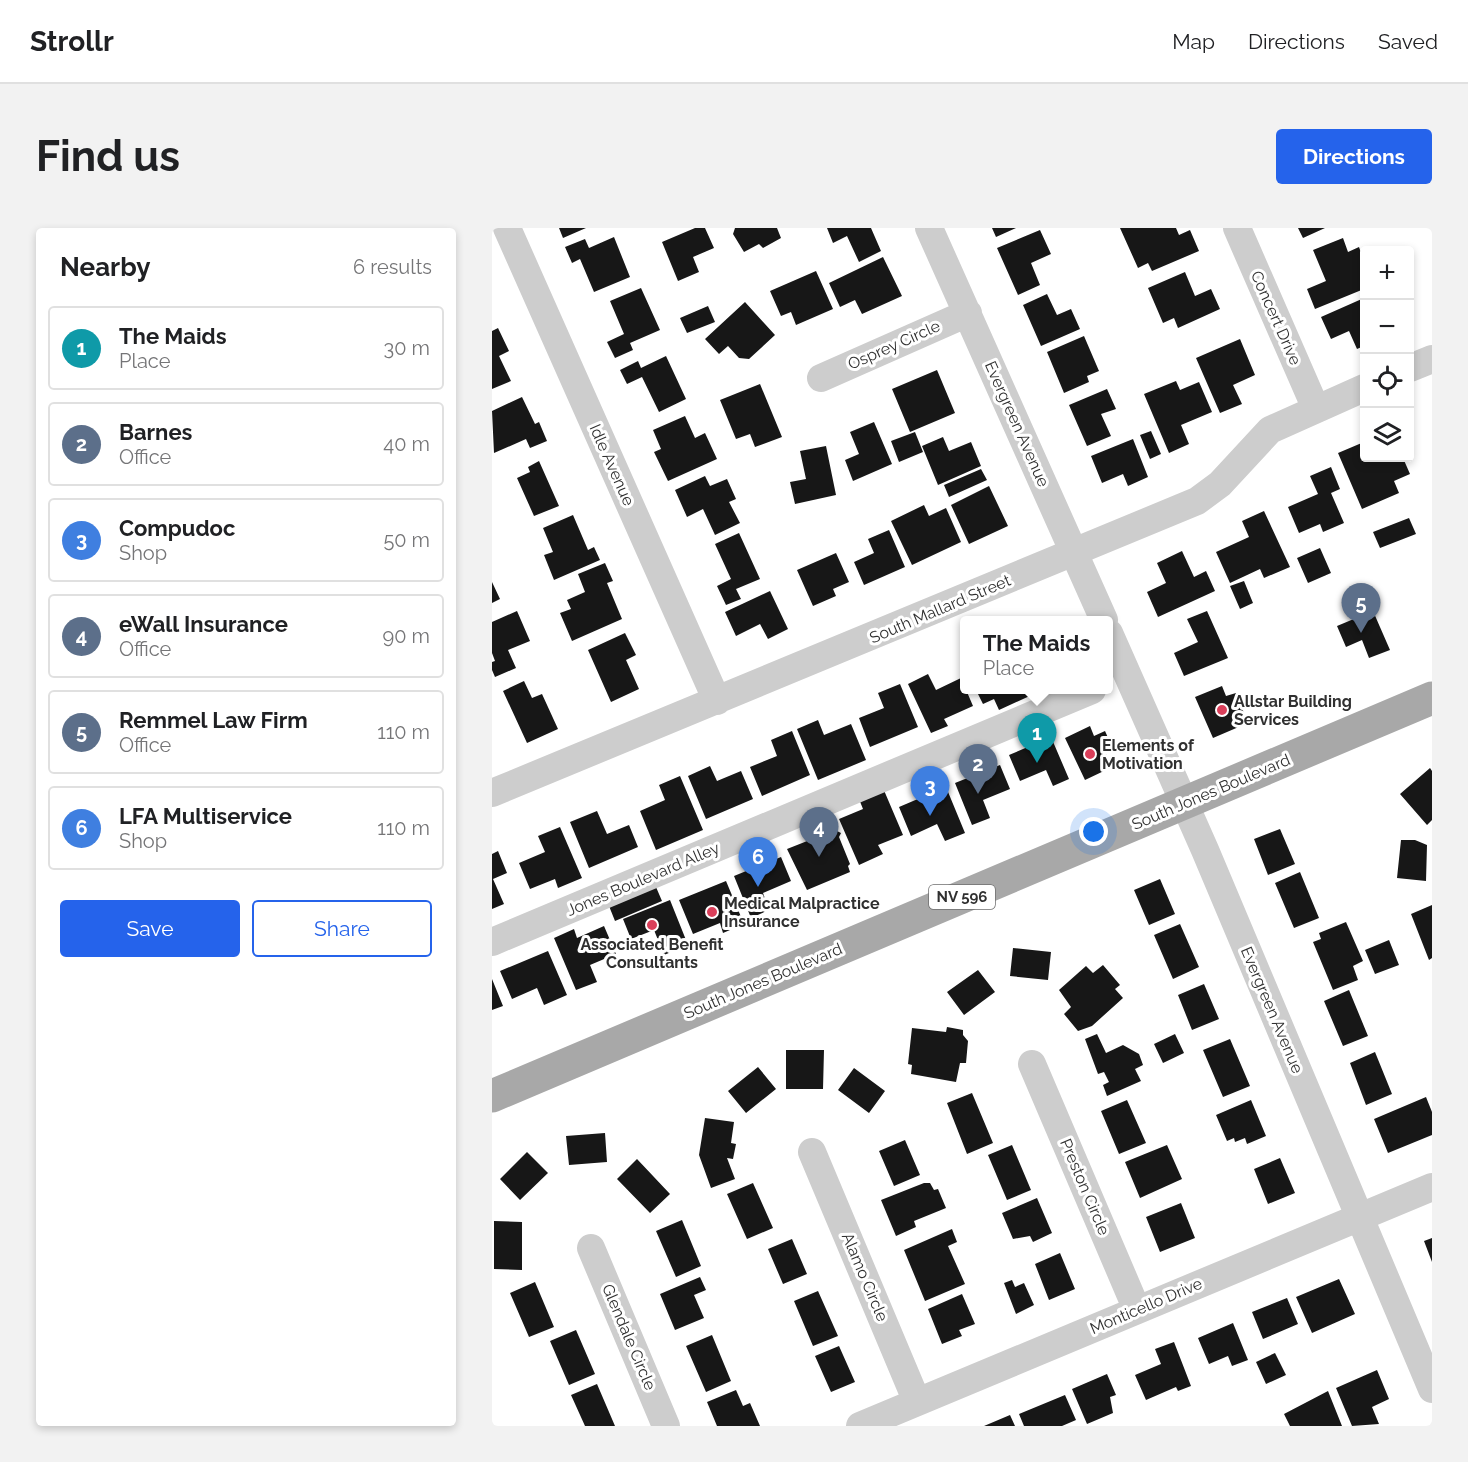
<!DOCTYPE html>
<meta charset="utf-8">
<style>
:root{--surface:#fff;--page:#f2f2f2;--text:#202124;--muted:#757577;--line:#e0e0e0;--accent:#2563eb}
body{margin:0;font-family:Raleway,sans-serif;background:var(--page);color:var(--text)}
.controls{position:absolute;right:18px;top:18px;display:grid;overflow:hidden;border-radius:6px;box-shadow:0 3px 9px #0003}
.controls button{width:54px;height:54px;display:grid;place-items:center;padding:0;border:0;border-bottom:2px solid var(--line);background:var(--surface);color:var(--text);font:30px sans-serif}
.you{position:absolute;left:602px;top:604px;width:21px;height:21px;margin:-15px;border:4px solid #fff;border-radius:50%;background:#1a73e8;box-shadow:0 0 0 9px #1a73e833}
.badge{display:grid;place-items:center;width:39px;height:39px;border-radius:50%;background:var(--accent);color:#fff;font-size:20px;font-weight:700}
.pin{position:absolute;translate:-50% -50px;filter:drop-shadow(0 2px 3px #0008)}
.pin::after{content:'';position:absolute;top:32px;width:21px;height:18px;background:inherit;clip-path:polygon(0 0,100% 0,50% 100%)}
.popup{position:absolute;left:468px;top:388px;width:153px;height:78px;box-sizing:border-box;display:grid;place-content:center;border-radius:6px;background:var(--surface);filter:drop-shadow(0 2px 4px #0005);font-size:20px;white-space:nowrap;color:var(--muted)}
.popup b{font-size:22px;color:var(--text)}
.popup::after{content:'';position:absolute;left:50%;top:100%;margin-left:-12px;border:12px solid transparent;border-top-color:var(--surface)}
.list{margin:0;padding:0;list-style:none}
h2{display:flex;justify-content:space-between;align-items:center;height:78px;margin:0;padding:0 24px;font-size:26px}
h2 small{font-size:20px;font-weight:400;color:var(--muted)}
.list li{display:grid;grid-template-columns:39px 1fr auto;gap:18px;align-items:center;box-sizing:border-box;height:84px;margin:0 12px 12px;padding:0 12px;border:2px solid var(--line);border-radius:6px}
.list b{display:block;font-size:22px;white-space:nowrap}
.list p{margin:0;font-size:20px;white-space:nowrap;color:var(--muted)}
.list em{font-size:20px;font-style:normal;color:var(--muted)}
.actions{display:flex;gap:12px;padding:18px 24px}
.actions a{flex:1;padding:14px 0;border:2px solid var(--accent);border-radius:6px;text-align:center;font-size:21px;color:var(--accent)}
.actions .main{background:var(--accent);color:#fff}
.icon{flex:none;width:33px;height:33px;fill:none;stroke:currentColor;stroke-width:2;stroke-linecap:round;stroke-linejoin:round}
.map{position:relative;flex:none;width:940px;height:1198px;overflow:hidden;border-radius:6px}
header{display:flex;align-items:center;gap:36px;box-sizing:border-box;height:84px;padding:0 30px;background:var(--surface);border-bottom:2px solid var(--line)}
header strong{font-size:28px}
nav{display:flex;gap:33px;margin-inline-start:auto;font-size:21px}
.intro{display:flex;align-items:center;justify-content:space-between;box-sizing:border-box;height:144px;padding:0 36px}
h1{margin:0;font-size:42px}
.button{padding:15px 27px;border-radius:6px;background:var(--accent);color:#fff;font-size:21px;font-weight:700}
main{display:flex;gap:36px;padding:0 36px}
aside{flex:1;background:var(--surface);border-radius:6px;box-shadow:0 3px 9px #0003}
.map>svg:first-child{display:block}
.building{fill:#171717}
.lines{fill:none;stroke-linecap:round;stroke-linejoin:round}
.minor{stroke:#cdcdcd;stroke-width:28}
.major{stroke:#a8a8a8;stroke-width:33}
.poi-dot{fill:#da3f5a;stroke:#fff;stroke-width:2}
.labels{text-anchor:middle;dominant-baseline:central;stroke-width:6;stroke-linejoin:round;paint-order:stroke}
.shield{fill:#fff;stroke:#6e6e6e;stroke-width:1.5}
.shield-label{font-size:15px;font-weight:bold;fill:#303030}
.street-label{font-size:16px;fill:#303030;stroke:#fff}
.poi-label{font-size:16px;font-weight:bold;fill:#303030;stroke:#fff;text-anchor:start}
</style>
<header>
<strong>Strollr</strong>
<nav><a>Map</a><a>Directions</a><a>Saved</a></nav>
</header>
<div class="intro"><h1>Find us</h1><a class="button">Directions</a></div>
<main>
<aside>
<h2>Nearby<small>6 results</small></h2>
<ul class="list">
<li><span class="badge" style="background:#0f9aa8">1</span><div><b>The Maids</b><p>Place</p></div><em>30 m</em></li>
<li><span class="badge" style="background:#5c6f8a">2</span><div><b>Barnes</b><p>Office</p></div><em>40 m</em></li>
<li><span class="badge" style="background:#3f7fe0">3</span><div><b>Compudoc</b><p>Shop</p></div><em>50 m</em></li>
<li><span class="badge" style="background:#5c6f8a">4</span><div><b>eWall Insurance</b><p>Office</p></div><em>90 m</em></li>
<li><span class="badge" style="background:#5c6f8a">5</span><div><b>Remmel Law Firm</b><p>Office</p></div><em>110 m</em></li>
<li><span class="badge" style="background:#3f7fe0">6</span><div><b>LFA Multiservice</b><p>Shop</p></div><em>110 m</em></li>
</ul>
<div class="actions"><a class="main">Save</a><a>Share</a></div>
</aside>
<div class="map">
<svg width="940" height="1198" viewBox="0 0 940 1198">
<rect width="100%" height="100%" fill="#fff"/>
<path class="building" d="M67 0H94L71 10Z
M203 0H213L222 20 201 29 207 44 186 53 170 14Z
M243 0H285L289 10 271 20 267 16 252 24 241 6Z
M335 0H379L389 23 367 34 355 8 341 15Z
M500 0H524L504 9Z
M628 0H684L687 7 698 2 707 23 660 43 656 35 646 40Z
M806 0H833L811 10Z
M548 2 559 26 539 35 548 57 526 67 505 20Z
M122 9 138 49 102 64 88 31 80 35 73 19 93 11 97 20Z
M851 10 856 24 867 19 872 33V61L823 81 815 61 834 53 821 22Z
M391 29 410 68 370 86 363 72 348 79 337 55Z
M324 43 341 81 304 97 299 84 289 88 278 63Z
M693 44 703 68 719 61 728 81 686 100 682 90 671 95 656 60Z
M149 60 168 102 138 115 141 122 123 130 115 114 132 106 118 73Z
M555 66 565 87 579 81 588 101 549 118 531 77Z
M872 70V118L865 121 857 103 839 111 829 89Z
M253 74 283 107 257 131 247 130 236 118 227 126 213 111Z
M216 78 223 94 195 105 188 90Z
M6 100 17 123 7 128 19 153 0 161V103Z
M592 108 607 143 595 148 597 154 572 165 555 124Z
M748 111 763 147 741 157 750 176 728 185 704 130Z
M174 128 194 171 167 184 150 149 135 156 128 142 146 133 149 140Z
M445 142 463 185 418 204 400 161Z
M684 153 688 162 707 154 720 184 689 197 697 216 677 225 652 166Z
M268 156 290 209 263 219 258 206 244 211 228 172Z
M615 161 624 181 609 186 619 208 595 218 577 177Z
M30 169 43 196 47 194 55 213 38 220 34 211 2 225 0 183Z
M193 188 203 210 213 205 225 231 176 253 162 224 169 221 161 202Z
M382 194 400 236 361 253 353 232 367 226 358 204Z
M659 203 669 226 658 231 648 207Z
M423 204 431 224 407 234 399 213Z
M451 209 457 223 479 214 489 238 446 257 430 218Z
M641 211 656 249 636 258 631 246 610 255 599 228Z
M872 214V230H911L918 246 902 253 907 265 870 281 846 225Z
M334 218 344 267 303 276 298 254 314 251 308 223Z
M47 233 67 278 42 288 25 250 38 244 36 239Z
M839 239 848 261 839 265 852 295 831 304 828 296 807 305 796 279 826 266 818 248Z
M489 241 495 252 457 269 452 257Z
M213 248 218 258 235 251 244 271 237 274 248 295 223 307 211 281 195 289 183 262Z
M497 258 516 298 477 316 459 277Z
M432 277 437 288 454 280 469 314 420 337 399 293Z
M772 283 798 339 772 350 768 341 738 355 724 324 757 309 750 293Z
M81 287 96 322 102 319 108 332 62 352 52 327 61 324 51 300Z
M917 290 924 306 888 320 881 304Z
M397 302 413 339 372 357 362 334 382 325 376 311Z
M247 305 268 351 244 361 249 371 234 377 225 358 239 351 223 316Z
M828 320 839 345 816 355 805 330Z
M690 323 702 349 714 343 723 363 666 389 655 364 674 355 665 335Z
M344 325 357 354 341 361 344 368 321 378 305 342Z
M113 335 121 353 115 355 130 391 80 413 68 385 79 381 75 372 93 364 86 346Z
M752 353 761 375 748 381 738 358Z
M0 354 8 371 0 375Z
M278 363 296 401 276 411 268 396 244 408 233 384Z
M25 383 38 413 16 422 24 440 3 449 0 442V434L3 433 0 425V394Z
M715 383 736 430 692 448 682 425 706 414 695 391Z
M881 383 898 422 877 430 870 412 854 419 845 398Z
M133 405 144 427 134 432 147 461 119 474 96 422Z
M436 446 444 462 469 450 481 478 452 491 456 498 439 505 416 456Z
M32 453 40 470 50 466 66 501 35 515 11 463Z
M408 456 426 499 378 519 367 490 392 480 386 465Z
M730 458 734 468 744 465 756 495 721 510 703 469Z
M484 462H540L542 466 507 482 502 471 491 476Z
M326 492 332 507 359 496 374 532 326 552 305 501Z
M598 498 602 508 613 503 622 523 608 529 614 542 593 552 573 510Z
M300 503 318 547 270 568 258 539 285 528 279 512Z
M559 509 577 551 561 558 554 542 528 553 517 527Z
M508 537 518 561 491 572 498 590 480 597 463 555Z
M218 538 225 553 249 543 261 571 214 591 196 548Z
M938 540 940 543V592L935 597 908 566Z
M188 548 211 602 164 622 148 583 173 572 167 557Z
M454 559 473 605 453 613 445 596 419 608 407 579Z
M391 560 411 607 386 617 391 626 367 637 347 591 371 581 367 571Z
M105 583 115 606 137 597 146 619 97 640 78 594Z
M68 599 90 650 66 660 63 651 38 661 27 635 53 624 46 608Z
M788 601 803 636 776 647 762 611Z
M343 602 349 605 347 609 358 636 356 638 358 644 315 662 295 621Z
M909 612H923L935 617 934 653 905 650Z
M6 623 15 645 1 651 12 676 0 681V626Z
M289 629 299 653 271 665 277 682 259 690 242 648Z
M808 644 827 690 802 700 783 655Z
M668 651 683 686 657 697 642 662Z
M234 653 252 696 231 705 228 695 201 706 187 672Z
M164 659 170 673 123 693 117 678Z
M178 672 196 717 172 727 162 702 139 711 131 691Z
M940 677V730L937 732 919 686Z
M854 694 871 733 861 738 866 752 841 762 821 714 829 711 827 705Z
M688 696 707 739 681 751 662 707Z
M112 698 124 726 98 737 105 754 84 762 62 710 82 701 85 710Z
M897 712 907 737 883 746 873 722Z
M521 720 559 724 556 752 518 748Z
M56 723 75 767 52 777 45 760 20 771 8 743Z
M611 737 628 757 623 761 631 770 600 798 586 803 572 786 579 779 567 762 594 738 601 745Z
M486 742 503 764 472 787 455 764Z
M0 751 11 778 0 782Z
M712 756 727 791 700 802 686 767Z
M857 762 876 808 851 818 832 773Z
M455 799 471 802V807L476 813 474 835H468L464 854 419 846 420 837 416 836 420 800 454 804Z
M605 806 614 825 631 817 647 826 651 837 643 841 649 853 615 868 611 857 617 854 612 844 606 846 593 811Z
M683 806 692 825 671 835 662 816Z
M738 811 758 858 731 869 711 822Z
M294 822H332L331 861H294Z
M883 824 900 866 874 877 858 835Z
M266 839 284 861 254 885 236 863Z
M362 840 393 863 377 885 346 862Z
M480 865 501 915 475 926 455 875Z
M934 869 940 884V907L896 925 882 891Z
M635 872 654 915 627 926 609 883Z
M759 872 774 908 755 916 753 910 743 914 742 910 735 913 724 887Z
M213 890 242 894 239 915 244 916 241 931 235 930 243 951 219 960 207 927Z
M113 905 115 934 77 937 74 908Z
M413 912 428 947 402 958 387 923Z
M520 917 539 962 515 972 496 927Z
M675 917 690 951 648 970 633 934Z
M35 924 56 945 28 972 8 951Z
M788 930 803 965 776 976 762 941Z
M145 931 178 966 158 985 125 951Z
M261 955 281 1000 255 1011 235 966Z
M432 955H438L442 962 446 961 454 980 422 993 424 999 404 1008 389 972Z
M545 970 560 1005 541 1014 538 1008 521 1011 510 985Z
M689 975 703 1010 668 1024 654 989Z
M190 992 209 1038 184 1049 164 1003Z
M2 993 30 994V1042L2 1041Z
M460 1001 465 1014 456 1018 473 1056 433 1073 412 1022Z
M940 1010V1034L932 1013Z
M300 1011 315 1046 291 1056 276 1021Z
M568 1025 583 1061 557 1072 543 1036Z
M208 1049 214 1062 202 1067 212 1090 183 1102 168 1066Z
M847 1051 863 1086 820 1105 804 1069Z
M520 1052 523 1059 532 1055 542 1077 524 1086 512 1055Z
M43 1054 62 1099 37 1109 18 1065Z
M326 1063 346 1108 321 1118 302 1073Z
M470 1066 483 1096 467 1102 470 1108 450 1116 436 1081Z
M795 1070 806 1096 771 1111 760 1084Z
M741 1095 756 1132 740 1138 736 1128 717 1136 706 1110Z
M84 1102 103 1146 77 1157 58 1113Z
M220 1107 239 1153 214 1164 194 1118Z
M682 1114 699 1158 686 1163 684 1159 654 1172 643 1147 669 1136 663 1121Z
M347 1118 363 1154 339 1164 323 1128Z
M783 1125 794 1147 774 1156 764 1134Z
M885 1142 897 1171 880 1179 887 1196 860 1198 844 1160Z
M615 1146 624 1167 618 1169 621 1185 595 1196 580 1161Z
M105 1156 123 1198H93L79 1167Z
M244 1162 251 1178 258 1175 268 1198H225L215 1174Z
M836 1163 850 1198H798L792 1186Z
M573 1167 584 1192 570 1198H532L527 1186Z
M518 1187 523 1198H492Z"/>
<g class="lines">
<path class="minor" d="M15 0 225 473
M437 0 612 392
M745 0 824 181
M918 140 940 131
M329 150 476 85
M617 405 713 622 940 1161
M0 565 705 273 728 256 778 202 872 160
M0 714 600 462
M540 836 645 1082
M320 924 425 1174
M99 1020 174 1198
M368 1198 940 959"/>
<path class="major" d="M0 868 940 470"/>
</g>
<g class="poi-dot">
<circle cx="730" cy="482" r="6"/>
<circle cx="598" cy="526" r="6"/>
<circle cx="220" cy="684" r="6"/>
<circle cx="160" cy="697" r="6"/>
</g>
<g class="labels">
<rect class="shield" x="437" y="657" width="66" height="24" rx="4.5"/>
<g class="shield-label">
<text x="470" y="669">NV 596</text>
</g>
<g class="street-label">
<text transform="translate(784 90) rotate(66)">Concert Drive</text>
<text transform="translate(402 117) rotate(-24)">Osprey Circle</text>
<text transform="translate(525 196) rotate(66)">Evergreen Avenue</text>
<text transform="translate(120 237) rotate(66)">Idle Avenue</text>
<text transform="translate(448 381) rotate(-23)">South Mallard Street</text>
<text transform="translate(719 564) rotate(-23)">South Jones Boulevard</text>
<text transform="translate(151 651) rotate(-23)">Jones Boulevard Alley</text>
<text transform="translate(271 753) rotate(-23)">South Jones Boulevard</text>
<text transform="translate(780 782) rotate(67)">Evergreen Avenue</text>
<text transform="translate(593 959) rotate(67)">Preston Circle</text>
<text transform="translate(373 1049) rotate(67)">Alamo Circle</text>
<text transform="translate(654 1078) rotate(-23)">Monticello Drive</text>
<text transform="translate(137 1109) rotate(67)">Glendale Circle</text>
</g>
<g class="poi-label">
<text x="742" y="473">Allstar Building<tspan x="742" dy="18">Services</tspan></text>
<text x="610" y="517">Elements of<tspan x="610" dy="18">Motivation</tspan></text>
<text x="232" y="675">Medical Malpractice<tspan x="232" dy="18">Insurance</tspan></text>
<text x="160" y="716" text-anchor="middle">Associated Benefit<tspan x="160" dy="18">Consultants</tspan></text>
</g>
</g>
</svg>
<div class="controls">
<button>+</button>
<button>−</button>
<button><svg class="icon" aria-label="locate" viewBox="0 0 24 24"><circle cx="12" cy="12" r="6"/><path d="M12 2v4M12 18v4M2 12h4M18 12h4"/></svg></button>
<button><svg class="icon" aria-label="layers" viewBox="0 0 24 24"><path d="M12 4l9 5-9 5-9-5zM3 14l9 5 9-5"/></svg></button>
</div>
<div class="you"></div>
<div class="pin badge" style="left:545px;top:535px;background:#0f9aa8">1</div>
<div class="popup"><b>The Maids</b>Place</div>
<div class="pin badge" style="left:486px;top:566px;background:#5c6f8a">2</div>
<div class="pin badge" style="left:438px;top:588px;background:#3f7fe0">3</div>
<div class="pin badge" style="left:327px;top:629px;background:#5c6f8a">4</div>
<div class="pin badge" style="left:869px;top:405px;background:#5c6f8a">5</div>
<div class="pin badge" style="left:266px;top:659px;background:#3f7fe0">6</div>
</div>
</main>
